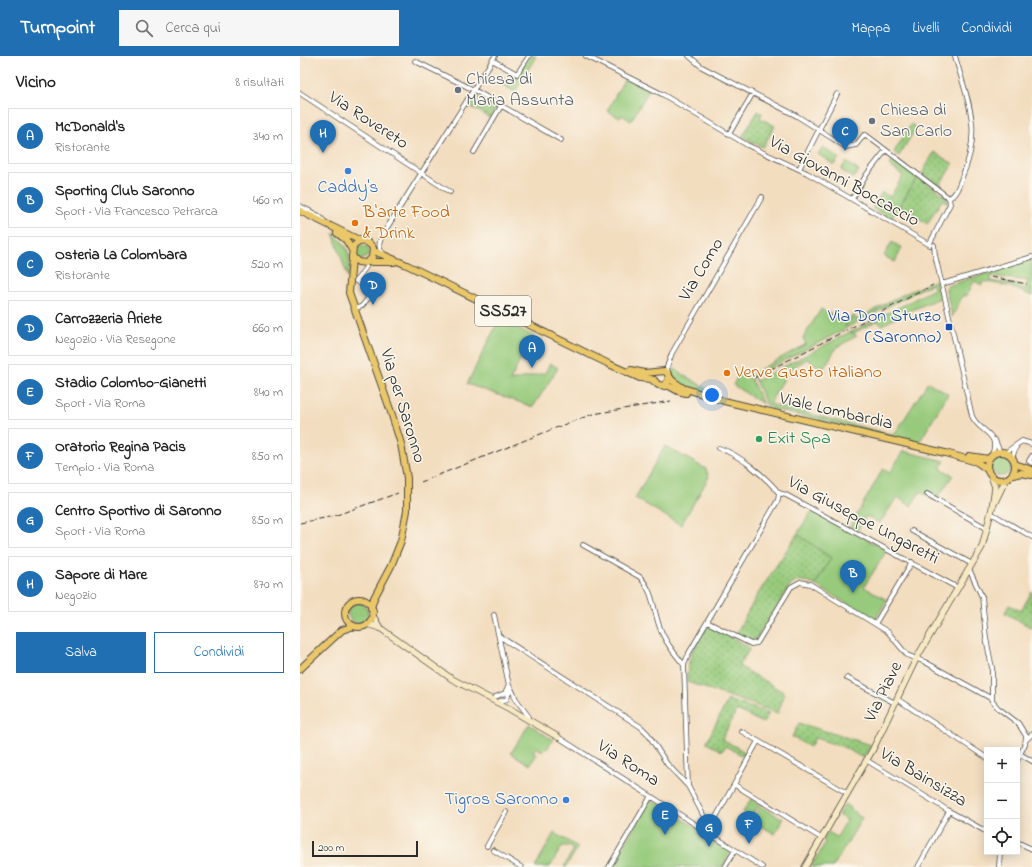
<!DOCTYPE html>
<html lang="it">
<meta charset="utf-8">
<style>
:root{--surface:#fff;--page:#f6f6f6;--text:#222;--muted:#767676;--line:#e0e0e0;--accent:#1f6fb2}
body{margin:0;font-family:"Indie Flower",sans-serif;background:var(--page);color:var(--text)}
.controls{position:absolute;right:12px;bottom:12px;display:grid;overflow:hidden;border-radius:0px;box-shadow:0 2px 10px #0003}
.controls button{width:36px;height:36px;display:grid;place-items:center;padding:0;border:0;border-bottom:1px solid var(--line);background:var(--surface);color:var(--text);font:20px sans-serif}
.scale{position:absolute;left:12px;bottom:10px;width:106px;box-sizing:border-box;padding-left:4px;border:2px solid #2b2b2b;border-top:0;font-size:11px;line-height:14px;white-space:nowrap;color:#2b2b2b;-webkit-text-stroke:3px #fbf7ec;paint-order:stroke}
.you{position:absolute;left:412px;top:339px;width:14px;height:14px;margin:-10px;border:3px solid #fff;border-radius:50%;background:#1a73e8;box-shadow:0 0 0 6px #1a73e833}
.badge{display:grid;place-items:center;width:26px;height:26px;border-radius:50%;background:var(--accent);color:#fff;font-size:13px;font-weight:700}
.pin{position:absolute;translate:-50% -33px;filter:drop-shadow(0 1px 2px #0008)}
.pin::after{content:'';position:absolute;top:21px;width:14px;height:12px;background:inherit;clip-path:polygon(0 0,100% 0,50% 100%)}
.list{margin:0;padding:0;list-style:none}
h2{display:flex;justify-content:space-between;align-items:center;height:52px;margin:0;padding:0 16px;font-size:17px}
h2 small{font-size:13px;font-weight:400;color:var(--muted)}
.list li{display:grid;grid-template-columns:26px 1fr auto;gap:12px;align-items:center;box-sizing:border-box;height:56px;margin:0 8px 8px;padding:0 8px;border:1px solid var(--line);border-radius:0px}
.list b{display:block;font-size:15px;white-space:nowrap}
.list p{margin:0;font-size:13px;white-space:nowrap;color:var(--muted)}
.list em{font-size:13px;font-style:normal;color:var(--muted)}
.actions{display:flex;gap:8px;padding:12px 16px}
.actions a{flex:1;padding:9px 0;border:1px solid var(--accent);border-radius:0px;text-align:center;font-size:14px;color:var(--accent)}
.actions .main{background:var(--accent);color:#fff}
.icon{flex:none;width:22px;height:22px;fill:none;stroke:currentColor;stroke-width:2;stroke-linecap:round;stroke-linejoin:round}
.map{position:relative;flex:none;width:732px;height:811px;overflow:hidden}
header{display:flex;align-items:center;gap:24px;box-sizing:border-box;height:56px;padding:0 20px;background:var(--accent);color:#fff}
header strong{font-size:19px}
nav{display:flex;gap:22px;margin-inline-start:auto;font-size:14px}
.search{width:280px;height:36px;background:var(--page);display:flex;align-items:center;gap:10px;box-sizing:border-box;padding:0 14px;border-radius:0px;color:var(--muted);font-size:15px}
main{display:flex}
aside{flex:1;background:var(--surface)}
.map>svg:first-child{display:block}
.green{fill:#97ca7b;stroke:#617a53;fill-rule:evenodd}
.park{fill:url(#park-dots);stroke:#617a53}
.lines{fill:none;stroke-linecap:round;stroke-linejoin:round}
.street-casing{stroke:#494641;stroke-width:5.5}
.secondary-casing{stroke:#494641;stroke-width:7}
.primary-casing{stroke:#494641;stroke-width:8}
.street{stroke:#fff;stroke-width:4}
.secondary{stroke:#f7e9c3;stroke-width:5.5}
.primary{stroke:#eac769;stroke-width:6}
.rail{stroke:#2b2b2b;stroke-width:1;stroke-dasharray:6 3;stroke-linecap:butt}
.worship-dot{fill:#6b7280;stroke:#fbf7ec;stroke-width:1.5}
.shop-dot{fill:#3f7fe0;stroke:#fbf7ec;stroke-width:1.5}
.food-dot{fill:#e8710a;stroke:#fbf7ec;stroke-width:1.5}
.transit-dot{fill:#1a4fb4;stroke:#fbf7ec;stroke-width:1.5}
.leisure-dot{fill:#2e9e5b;stroke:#fbf7ec;stroke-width:1.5}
.labels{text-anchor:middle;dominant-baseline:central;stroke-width:3;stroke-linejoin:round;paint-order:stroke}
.shield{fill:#fbf7ec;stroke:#696865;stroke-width:1}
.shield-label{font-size:17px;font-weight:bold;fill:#2b2b2b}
.worship-label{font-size:18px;fill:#5b616d;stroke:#fbf7ec;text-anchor:start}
.street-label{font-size:18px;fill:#2b2b2b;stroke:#fbf7ec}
.shop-label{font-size:18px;fill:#366cbe;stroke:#fbf7ec}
.food-label{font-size:18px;fill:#c56008;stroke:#fbf7ec;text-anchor:start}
.transit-label{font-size:18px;fill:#164399;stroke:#fbf7ec;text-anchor:end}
.leisure-label{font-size:18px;fill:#27864d;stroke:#fbf7ec;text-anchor:start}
</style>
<header>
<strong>Turnpoint</strong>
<div class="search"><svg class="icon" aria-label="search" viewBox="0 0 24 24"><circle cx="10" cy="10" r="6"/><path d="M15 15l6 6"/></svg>Cerca qui</div>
<nav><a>Mappa</a><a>Livelli</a><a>Condividi</a></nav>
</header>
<main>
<aside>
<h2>Vicino<small>8 risultati</small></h2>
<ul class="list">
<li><span class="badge">A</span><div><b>McDonald's</b><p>Ristorante</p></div><em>340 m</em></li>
<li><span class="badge">B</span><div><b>Sporting Club Saronno</b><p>Sport · Via Francesco Petrarca</p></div><em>460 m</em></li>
<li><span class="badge">C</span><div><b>Osteria La Colombara</b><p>Ristorante</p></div><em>520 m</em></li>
<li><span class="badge">D</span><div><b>Carrozzeria Ariete</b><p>Negozio · Via Resegone</p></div><em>660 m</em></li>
<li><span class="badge">E</span><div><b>Stadio Colombo-Gianetti</b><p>Sport · Via Roma</p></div><em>840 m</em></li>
<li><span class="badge">F</span><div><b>Oratorio Regina Pacis</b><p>Tempio · Via Roma</p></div><em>850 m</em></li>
<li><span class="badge">G</span><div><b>Centro Sportivo di Saronno</b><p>Sport · Via Roma</p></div><em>850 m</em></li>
<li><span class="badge">H</span><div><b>Sapore di Mare</b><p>Negozio</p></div><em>870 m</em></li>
</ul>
<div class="actions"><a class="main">Salva</a><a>Condividi</a></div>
</aside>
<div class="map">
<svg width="732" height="811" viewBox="0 0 732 811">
<defs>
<pattern id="park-dots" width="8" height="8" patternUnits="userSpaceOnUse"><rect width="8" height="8" fill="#97ca7b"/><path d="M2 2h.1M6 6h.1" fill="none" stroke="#7ba465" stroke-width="1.8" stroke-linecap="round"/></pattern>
</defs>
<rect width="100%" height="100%" fill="#fbf7ec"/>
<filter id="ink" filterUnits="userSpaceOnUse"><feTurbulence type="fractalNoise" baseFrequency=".025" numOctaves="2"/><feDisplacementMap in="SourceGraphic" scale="8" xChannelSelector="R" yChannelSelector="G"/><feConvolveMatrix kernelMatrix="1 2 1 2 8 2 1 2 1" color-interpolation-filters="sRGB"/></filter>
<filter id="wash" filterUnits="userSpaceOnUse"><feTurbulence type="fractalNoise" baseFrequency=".012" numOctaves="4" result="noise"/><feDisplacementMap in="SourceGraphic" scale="16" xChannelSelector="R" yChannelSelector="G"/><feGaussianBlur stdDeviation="0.9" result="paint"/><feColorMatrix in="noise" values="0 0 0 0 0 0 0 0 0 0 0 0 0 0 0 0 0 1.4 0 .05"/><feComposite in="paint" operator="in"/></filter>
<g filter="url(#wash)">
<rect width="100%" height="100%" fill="#f3ddbf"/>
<path class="green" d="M230 0H236L215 36 203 29 209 16 216 20Z
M325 22 349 34 331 65 322 59 320 62 307 55Z
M611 68 616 72 599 100 594 96Z
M523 91 539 102 534 109 518 98Z
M594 102 618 120 591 163 572 152 582 136 590 141 603 120 589 109Z
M546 106 559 115 553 122 541 114Z
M33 177C51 192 51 200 48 222Z
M592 186 602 192 595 206 584 200Z
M55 196a7 7 0 1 1 14 0a7 7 0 1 1-14 0Z
M732 203V240L711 231 683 225 682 229 674 225 667 240 663 239 652 261 646 233 647 230ZM691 220 728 225 725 233 717 229 691 225Z
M636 224 640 242 614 253 582 269 577 265 554 277 555 279 551 276 634 233 633 228 625 231 548 271 545 268 547 272 454 320 456 325 550 276 557 280 537 291 523 313 507 303 490 313 469 348 594 379 628 326 648 338 619 387 472 353 467 350 452 318 506 288 503 282 521 253 534 262 529 257 546 266 551 264 550 261 554 259 556 264 604 238Z
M199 264 234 280 229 291 226 292 210 325 245 317 250 307 258 312 233 351 167 328Z
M370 307H371V311L418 340C411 339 406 336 400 334 385 328 369 327 370 307Z
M444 314 449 319 463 348 433 329 440 316Z
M365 390 406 413 409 421 381 469 335 442Z
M603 395 645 405 640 412 653 419 636 444 620 436 611 450 597 441 580 467 566 460 557 476 549 472 583 413 590 417Z
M691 410a10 10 0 1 1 20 0a10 10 0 1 1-20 0Z
M512 455 587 494 564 531 587 544 575 564 515 529 531 502 497 478Z
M48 557a10 10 0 1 1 20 0a10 10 0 1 1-20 0Z
M229 668 253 684 247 693 245 692 242 695 236 691 233 696 237 698 230 709 211 697Z
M451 743 459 748 451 761 443 756Z
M349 745H354L432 794 422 811H312Z
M545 748C551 752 555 758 562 762L533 811H511L525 787 523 785 528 776 537 781 547 764 538 759Z
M460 750 483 763 475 778 452 765Z
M254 777 278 791 266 811H264L273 794 271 790H262L250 811H235Z"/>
<path class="park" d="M174 38 196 51 190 62 168 49Z
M458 55 462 57 460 62 475 70 463 91 442 81Z
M634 96 653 108 639 130 622 118Z
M618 120 646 141 648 147 642 144 627 168 607 153 605 155 599 151Z
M497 478 531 502 515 529C504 525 499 522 490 530L456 583 452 585 436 578 456 541Z
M732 535V572L705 557 709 549 721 555Z
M407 568 450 592 439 610 485 637 478 657 387 626C386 603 396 587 407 568Z
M428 644 469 657 463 667 437 654 422 683 445 696 443 700 425 690 422 695 406 687Z
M499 667 571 689 563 702 543 691 515 682 510 691 492 681Z"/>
</g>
<g filter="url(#ink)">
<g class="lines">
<g class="street-casing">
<path id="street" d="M286 0 362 38 447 89 507 117 630 189
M389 0 402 11 497 60 546 91 556 89 564 79H566L649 142
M192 4 217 18 229 0
M115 5 174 34 261 84
M0 37 150 136
M429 78 453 37
M174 96 201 50
M499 113 537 38
M649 142C657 138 659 129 662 121 683 73 668 47 655 0
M552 143 567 118 586 94
M0 150 19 160 25 166
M630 187 650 148 649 142
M634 189 635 199 672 360C679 377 701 376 692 399
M84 198C77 192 79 186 83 178L195 0
M642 228 732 201
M55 253 62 250 72 237 71 234 56 225 66 211
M368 317 367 311 372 297 462 141
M695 384 700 396
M419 392C440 399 465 420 479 437L486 439 658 532
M705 397 722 385 732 388
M732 400 729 405 732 407
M712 402 716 391
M627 438 688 473
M691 457 732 481
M612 475 672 508
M283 489 340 521C354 536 353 554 360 572 365 586 375 598 384 609
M669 513 682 541 686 582 692 612V645L698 652 718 667 726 680 725 688 717 705
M194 559 210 634 207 643 198 646
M407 566 451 588 457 587 491 531 500 526 510 528 588 576 607 599 625 606 692 643
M575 568 612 506
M199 580 341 671 348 678 367 708 388 730 410 772 408 776
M547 622 595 647
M211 632 216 643 229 661
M195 641 205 637 208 630
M597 643 687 702
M441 675 547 737
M258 681 462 811
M727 683 732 678
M720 698 732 705
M566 704 649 755 687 776
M435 729 521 782
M388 730 384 609 389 597 478 444 479 437
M410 772 458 685
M717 786 732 793
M187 790 206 756
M193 794 221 811
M309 811 351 740
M425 811 435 794
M618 811 649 755
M699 811 700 796"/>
</g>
<g class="secondary-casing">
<path id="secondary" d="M693 450 706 423
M72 558 80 572
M67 568 80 572 152 623 208 652 258 681
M505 811 573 693 616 603 682 491 692 452 695 431 691 420"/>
</g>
<g class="primary-casing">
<path id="primary" d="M0 155 61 185
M37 177 46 184 52 194
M74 195 107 209 309 308 340 322 351 323 355 326
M52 200 58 206 66 207 72 202 73 192C68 184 59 183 53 191L49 237 91 356 101 388 107 422V455L101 485 91 510 74 542 71 552
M68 206H94
M331 314 344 317 365 315 368 318 369 324 364 330
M369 320 373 325 383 332 424 345 645 397 677 406 688 414
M354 324 358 329 369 330 378 335 386 337
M687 410a14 14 0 1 1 28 0a14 14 0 1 1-28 0Z
M669 400 689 403
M715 408 732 414
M711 420 721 417 732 419
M45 557a14 14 0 1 1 28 0a14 14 0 1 1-28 0Z
M0 613 42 574 54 570"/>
</g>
<use href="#street" class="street"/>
<use href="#secondary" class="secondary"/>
<use href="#primary" class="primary"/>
<path class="rail" d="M691 221 727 228
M454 322 633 229
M121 426 268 367 293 358 371 345
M0 467 34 460 98 437"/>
</g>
</g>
<g class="worship-dot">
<circle cx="158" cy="34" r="4"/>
<circle cx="572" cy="65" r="4"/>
</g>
<g class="shop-dot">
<circle cx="48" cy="115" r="4"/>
<circle cx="266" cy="744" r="4"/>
</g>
<g class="food-dot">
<circle cx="55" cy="167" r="4"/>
<circle cx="427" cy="317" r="4"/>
</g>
<rect class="transit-dot" x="645" y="267" width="8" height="8" rx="2"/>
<circle class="leisure-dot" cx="459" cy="383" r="4"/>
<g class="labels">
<rect class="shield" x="175" y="240" width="56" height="30" rx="3"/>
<g class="shield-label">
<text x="203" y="255">SS527</text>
</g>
<g class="worship-label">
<text x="166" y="24">Chiesa di<tspan x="166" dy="21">Maria Assunta</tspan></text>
<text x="580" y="55">Chiesa di<tspan x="580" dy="21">San Carlo</tspan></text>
</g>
<g class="street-label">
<text transform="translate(68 65) rotate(33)">Via Rovereto</text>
<text transform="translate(544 126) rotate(29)">Via Giovanni Boccaccio</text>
<text transform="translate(402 214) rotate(-59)">Via Como</text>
<text transform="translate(102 350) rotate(73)">Via per Saronno</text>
<text transform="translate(536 356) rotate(13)">Viale Lombardia</text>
<text transform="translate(563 465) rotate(28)">Via Giuseppe Ungaretti</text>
<text transform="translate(584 636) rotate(-64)">Via Piave</text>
<text transform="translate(328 708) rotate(33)">Via Roma</text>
<text transform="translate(623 722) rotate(31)">Via Bainsizza</text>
</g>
<g class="shop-label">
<text x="48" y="132">Caddy's</text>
<text x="258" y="744" text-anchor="end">Tigros Saronno</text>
</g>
<g class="food-label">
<text x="63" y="157">B'arte Food<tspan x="63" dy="21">&amp; Drink</tspan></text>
<text x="435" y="317">Verve Gusto Italiano</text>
</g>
<g class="transit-label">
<text x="641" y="261">Via Don Sturzo<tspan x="641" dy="21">(Saronno)</tspan></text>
</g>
<g class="leisure-label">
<text x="467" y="383">Exit Spa</text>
</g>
</g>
</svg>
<div class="controls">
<button>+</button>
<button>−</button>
<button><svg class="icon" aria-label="locate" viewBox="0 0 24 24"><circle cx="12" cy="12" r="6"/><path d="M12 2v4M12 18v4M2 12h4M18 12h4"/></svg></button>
</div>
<div class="scale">200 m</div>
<div class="you"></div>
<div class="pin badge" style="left:232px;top:312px">A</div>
<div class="pin badge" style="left:553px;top:537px">B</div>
<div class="pin badge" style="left:545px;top:95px">C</div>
<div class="pin badge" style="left:73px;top:249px">D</div>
<div class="pin badge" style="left:365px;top:779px">E</div>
<div class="pin badge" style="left:449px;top:788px">F</div>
<div class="pin badge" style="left:409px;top:791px">G</div>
<div class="pin badge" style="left:23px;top:97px">H</div>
</div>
</main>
